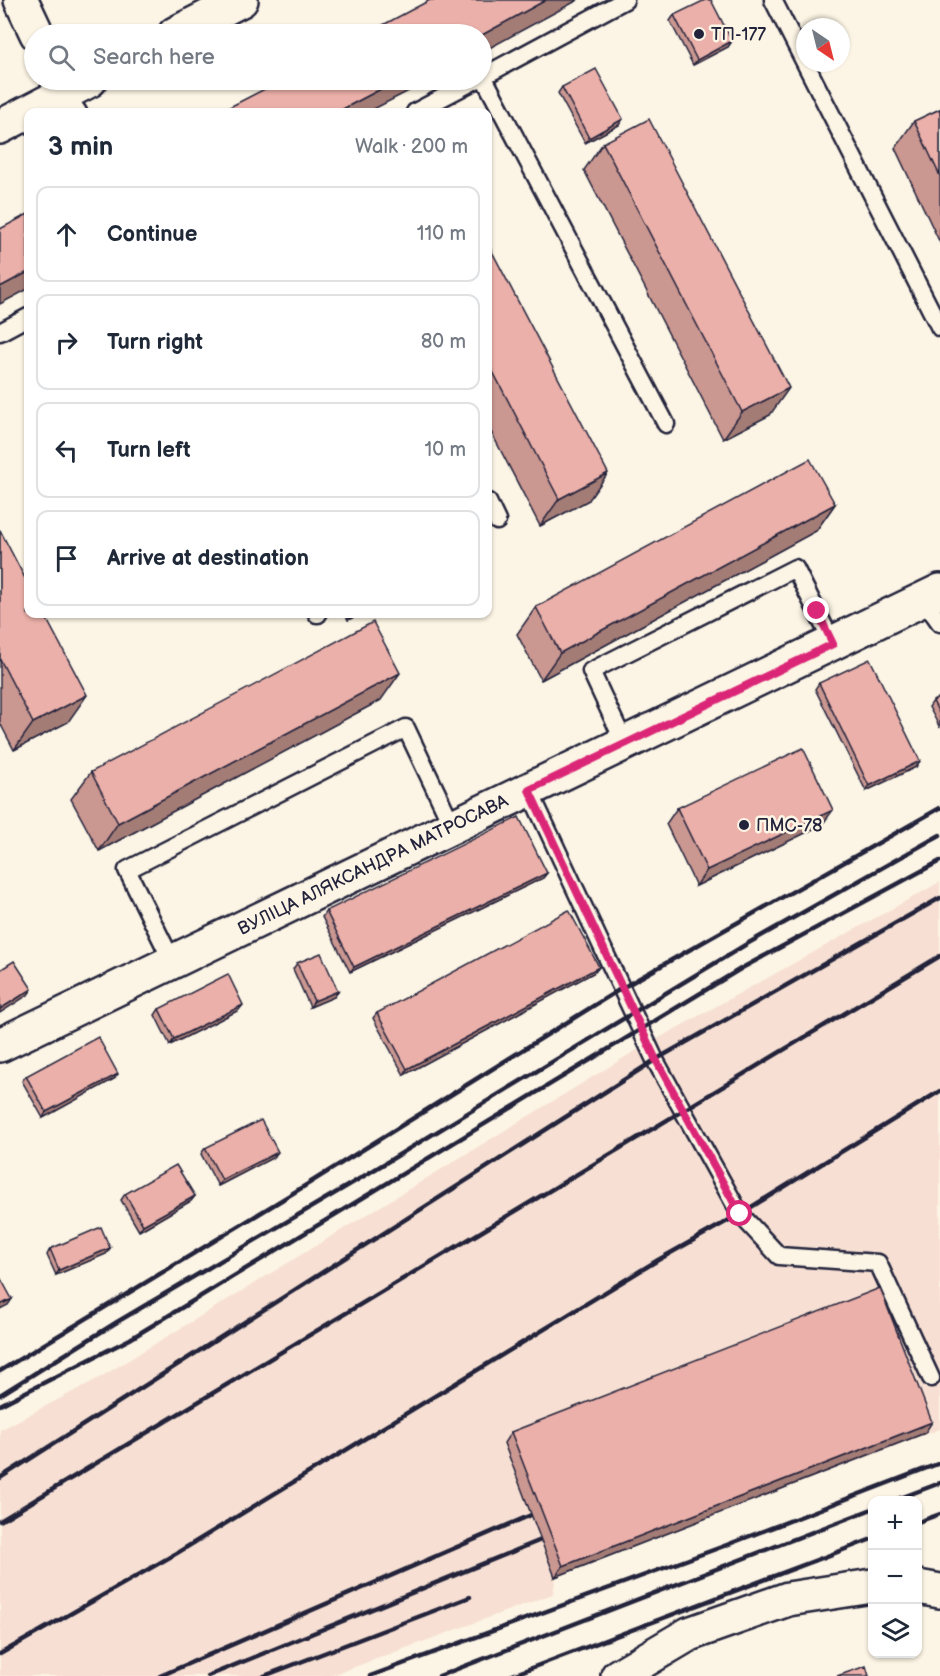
<!DOCTYPE html>
<meta charset="utf-8">
<style>
:root{--surface:#fff;--page:#f2f2f3;--text:#1f2937;--muted:#747a83;--line:#e0e1e3}
body{margin:0;font-family:"Balsamiq Sans",sans-serif;background:var(--page);color:var(--text)}
.controls{position:absolute;right:18px;bottom:18px;display:grid;overflow:hidden;border-radius:12px;box-shadow:0 2px 4px #0004}
.controls button{width:54px;height:54px;display:grid;place-items:center;padding:0;border:0;border-bottom:2px solid var(--line);background:var(--surface);color:var(--text);font:30px sans-serif}
.compass{position:absolute;left:796px;top:18px;width:54px;height:54px;border-radius:50%;background:var(--surface);box-shadow:0 2px 4px #0004;rotate:145deg}
.stop{position:absolute;width:18px;height:18px;margin:-14px;border:4px solid #db2777;border-radius:50%;background:#fff}
.stop.end{background:#db2777;border-color:#fff;box-shadow:0 2px 6px #0008}
.list{margin:0;padding:0;list-style:none}
h2{display:flex;justify-content:space-between;align-items:center;height:78px;margin:0;padding:0 24px;font-size:26px}
h2 small{font-size:20px;font-weight:400;color:var(--muted)}
.list li{display:grid;grid-template-columns:39px 1fr auto;gap:18px;align-items:center;box-sizing:border-box;height:96px;margin:0 12px 12px;padding:0 12px;border:2px solid var(--line);border-radius:12px}
.list b{display:block;font-size:22px;white-space:nowrap}
.list em{font-size:20px;font-style:normal;color:var(--muted)}
.icon{flex:none;width:33px;height:33px;fill:none;stroke:currentColor;stroke-width:2;stroke-linecap:round;stroke-linejoin:round}
.map{position:relative;flex:none;width:940px;height:1676px;overflow:hidden}
.search{position:absolute;background:var(--surface);box-shadow:0 2px 4px #0004;left:24px;top:24px;width:468px;height:66px;display:flex;align-items:center;gap:15px;box-sizing:border-box;padding:0 21px;border-radius:33px;color:var(--muted);font-size:22px}
.panel{position:absolute;background:var(--surface);box-shadow:0 2px 4px #0004;left:24px;top:108px;width:468px;height:510px;border-radius:12px}
.map>svg:first-child{display:block}
.built{fill:#f7e0d3}
.lines{fill:none;stroke-linecap:round;stroke-linejoin:round}
.service-casing{stroke:#22223b;stroke-width:21}
.minor-casing{stroke:#22223b;stroke-width:38}
.tertiary-casing{stroke:#22223b;stroke-width:38}
.primary-casing{stroke:#22223b;stroke-width:38}
.service{stroke:#fcf5e5;stroke-width:16}
.minor{stroke:#fcf5e5;stroke-width:33}
.tertiary{stroke:#fcf5e5;stroke-width:33}
.primary{stroke:#fcf5e5;stroke-width:33}
.rail{stroke:#22223b;stroke-width:4.5}
.wall{fill:#ca9791;stroke:#22223b;stroke-width:1.5}
.shaded-wall{fill:#a47b76;stroke:#22223b;stroke-width:1.5}
.building{fill:#ebb0a9;stroke:#22223b;stroke-width:1.5}
.route{stroke:#db2777;stroke-width:8}
.poi-dot{fill:#22223b;stroke:#fcf5e5;stroke-width:2}
.labels{text-anchor:middle;dominant-baseline:central;stroke-width:5;stroke-linejoin:round;paint-order:stroke}
.poi-label{font-size:18px;fill:#22223b;stroke:#fcf5e5;text-anchor:start}
.street-label{font-size:18px;fill:#22223b;stroke:#fcf5e5}
</style>
<div class="map">
<svg width="940" height="1676" viewBox="0 0 940 1676">
<rect width="100%" height="100%" fill="#fcf5e5"/>
<filter id="ink" filterUnits="userSpaceOnUse"><feTurbulence type="fractalNoise" baseFrequency=".0167" numOctaves="2"/><feDisplacementMap in="SourceGraphic" scale="12" xChannelSelector="R" yChannelSelector="G"/><feConvolveMatrix kernelMatrix="1 2 1 2 8 2 1 2 1" color-interpolation-filters="sRGB"/></filter>
<g filter="url(#ink)">
<path class="built" d="M940 882V1429L556 1577 553 1594 330 1676H0V1430L99 1378 630 1054Z"/>
<g class="lines">
<g class="service-casing">
<path id="service" d="M773 0 940 328
M483 76 666 424
M482 77 625 0
M65 93 78 112
M415 112 476 80
M0 332 28 317
M488 502 497 521
M923 599 940 623
M317 614H318
M625 744 591 671 795 568 833 644
M529 790 655 1060 740 1214 779 1256 878 1263 931 1378
M172 961 127 870 406 728 453 827"/>
</g>
<g class="minor-casing">
<path id="minor" d="M0 1045 940 591
M918 1587 940 1591
M618 1676 689 1634 788 1599 872 1586"/>
</g>
<g class="tertiary-casing">
<path id="tertiary" d="M175 34 241 0
M65 93 90 80"/>
</g>
<g class="primary-casing">
<path id="primary" d="M21 0 37 34
M0 127 65 93 59 80"/>
</g>
<use href="#service" class="service"/>
<use href="#minor" class="minor"/>
<use href="#tertiary" class="tertiary"/>
<use href="#primary" class="primary"/>
<path class="rail" d="M0 1371 303 1187 622 988 940 808
M0 1395 117 1322 354 1182 745 945 940 835
M0 1405 130 1339 742 968 940 861
M0 1478 655 1060 940 898
M895 1500 940 1483
M0 1521 940 956
M918 1522 940 1514
M0 1654 177 1553 658 1260 740 1214 940 1091
M160 1676 531 1515
M208 1676 541 1540
M264 1676 470 1597
M370 1676 724 1546 940 1463
M439 1676 872 1509
M510 1676 872 1539"/>
</g>
<path class="wall" d="M674 15 732 41 728 47 693 65 670 21Z
M562 87 619 125 585 143 558 93Z
M940 109V243L895 148 914 121Z
M603 143 770 415 723 439 584 170Z
M488 244 589 500 540 526 488 426Z
M835 504 816 531 541 680 517 634 536 607Z
M0 530 68 722 14 750 0 723Z
M345 614H360L348 620Z
M819 683 916 767 866 791 815 689Z
M940 697V728L929 707 933 701Z
M381 700 99 851 71 799 91 772Z
M677 808 822 825 696 886 666 824Z
M547 873 543 878 350 972 322 917 326 911Z
M297 963 338 991 334 997 310 1007 293 969Z
M599 967 595 972 404 1075 373 1018 377 1013Z
M159 1009 239 1010 170 1045 155 1015Z
M26 1076 114 1079 43 1118 22 1081Z
M205 1148 274 1157 218 1186 201 1154Z
M125 1194 195 1196 191 1201 139 1231 121 1200Z
M110 1248 106 1254 56 1275 47 1255 50 1249Z
M511 1432 925 1433 555 1577 504 1443Z"/>
<path class="shaded-wall" d="M546 0H578L482 52V35Z
M732 41 728 47 693 65 697 60Z
M398 80H430L368 112H337Z
M623 119 619 125 585 143 589 138Z
M28 272V289L0 304V287Z
M789 388 770 415 723 439 742 412Z
M608 473 589 500 540 526 559 499Z
M835 504 816 531 541 680 560 653Z
M353 614H360L348 620Z
M400 673 381 700 99 851 118 823Z
M87 695 68 722 14 750 33 723Z
M920 761 916 767 866 791 869 786Z
M833 810 822 825 696 886 707 870Z
M547 873 543 878 350 972 354 967Z
M599 967 595 972 404 1075 407 1069Z
M32 989 28 995 0 1013V1009Z
M338 991 334 997 310 1007 314 1001Z
M243 1005 239 1010 170 1045 174 1039Z
M118 1074 114 1079 43 1118 46 1112Z
M278 1152 274 1157 218 1186 222 1180Z
M195 1196 191 1201 139 1231 143 1225Z
M110 1248 106 1254 56 1275 59 1270Z
M12 1299 8 1305 0 1309V1305Z
M932 1422 925 1433 555 1577 563 1566Z"/>
<path class="building" d="M430 0H546L482 35 366 34Z
M705 0H711L732 41 697 60 674 15Z
M596 69 623 119 589 138 562 87Z
M282 80H398L337 112H220Z
M940 109V176L914 121Z
M649 119 789 388 742 412 603 143Z
M28 214V272L0 287V229Z
M488 244 608 473 559 499 488 362Z
M810 459 835 504 560 653 536 607Z
M0 530 28 584V614H44L87 695 33 723 0 659Z
M373 622 400 673 118 823 91 772Z
M870 659 920 761 869 786 819 683Z
M940 697V715L933 701Z
M803 748 833 810 707 870 677 808Z
M519 817 547 873 354 967 326 911Z
M569 910 599 967 407 1069 377 1013Z
M321 953 338 991 314 1001 297 963Z
M14 961 32 989 0 1009V970Z
M228 974 243 1005 174 1039 159 1009Z
M98 1037 118 1074 46 1112 26 1076Z
M261 1120 278 1152 222 1180 205 1148Z
M176 1165 195 1196 143 1225 125 1194Z
M101 1227 110 1248 59 1270 50 1249Z
M0 1277 12 1299 0 1305Z
M880 1288 932 1422 563 1566 511 1432Z
M866 1666 869 1676H837Z"/>
</g>
<g class="lines" filter="url(#ink)">
<path class="route" d="M740 1214 656 1060 529 790 833 644 817 611"/>
</g>
<g class="poi-dot">
<circle cx="699" cy="34" r="6"/>
<circle cx="744" cy="825" r="6"/>
</g>
<g class="labels">
<g class="poi-label">
<text x="711" y="34">ТП-177</text>
<text x="756" y="825">ПМС-78</text>
</g>
<g class="street-label">
<text transform="translate(373 865) rotate(-26)">ВУЛІЦА АЛЯКСАНДРА МАТРОСАВА</text>
</g>
</g>
</svg>
<div class="controls">
<button>+</button>
<button>−</button>
<button><svg class="icon" aria-label="layers" viewBox="0 0 24 24"><path d="M12 4l9 5-9 5-9-5zM3 14l9 5 9-5"/></svg></button>
</div>
<svg class="compass" viewBox="-18 -18 36 36"><path d="M0-13l5 13h-10z" fill="#e53935"/><path d="M0 13l5-13h-10z" fill="#747a83"/></svg>
<div class="stop" style="left:740px;top:1214px"></div>
<div class="stop end" style="left:817px;top:611px"></div>
<div class="search"><svg class="icon" aria-label="search" viewBox="0 0 24 24"><circle cx="10" cy="10" r="6"/><path d="M15 15l6 6"/></svg>Search here</div>
<section class="panel">
<h2>3 min<small>Walk · 200 m</small></h2>
<ul class="list">
<li><svg class="icon" aria-label="ahead" viewBox="0 0 24 24"><path d="M12 20V5M6 11l6-6 6 6"/></svg><div><b>Continue</b></div><em>110 m</em></li>
<li><svg class="icon" aria-label="right" viewBox="0 0 24 24"><path d="M7 20v-9h11M14 6l5 5-5 5"/></svg><div><b>Turn right</b></div><em>80 m</em></li>
<li><svg class="icon" aria-label="left" viewBox="0 0 24 24"><path d="M17 20v-9H6M10 6l-5 5 5 5"/></svg><div><b>Turn left</b></div><em>10 m</em></li>
<li><svg class="icon" aria-label="arrive" viewBox="0 0 24 24"><path d="M6 21V4h12l-3 4 3 4H6"/></svg><div><b>Arrive at destination</b></div></li>
</ul>
</section>
</div>
